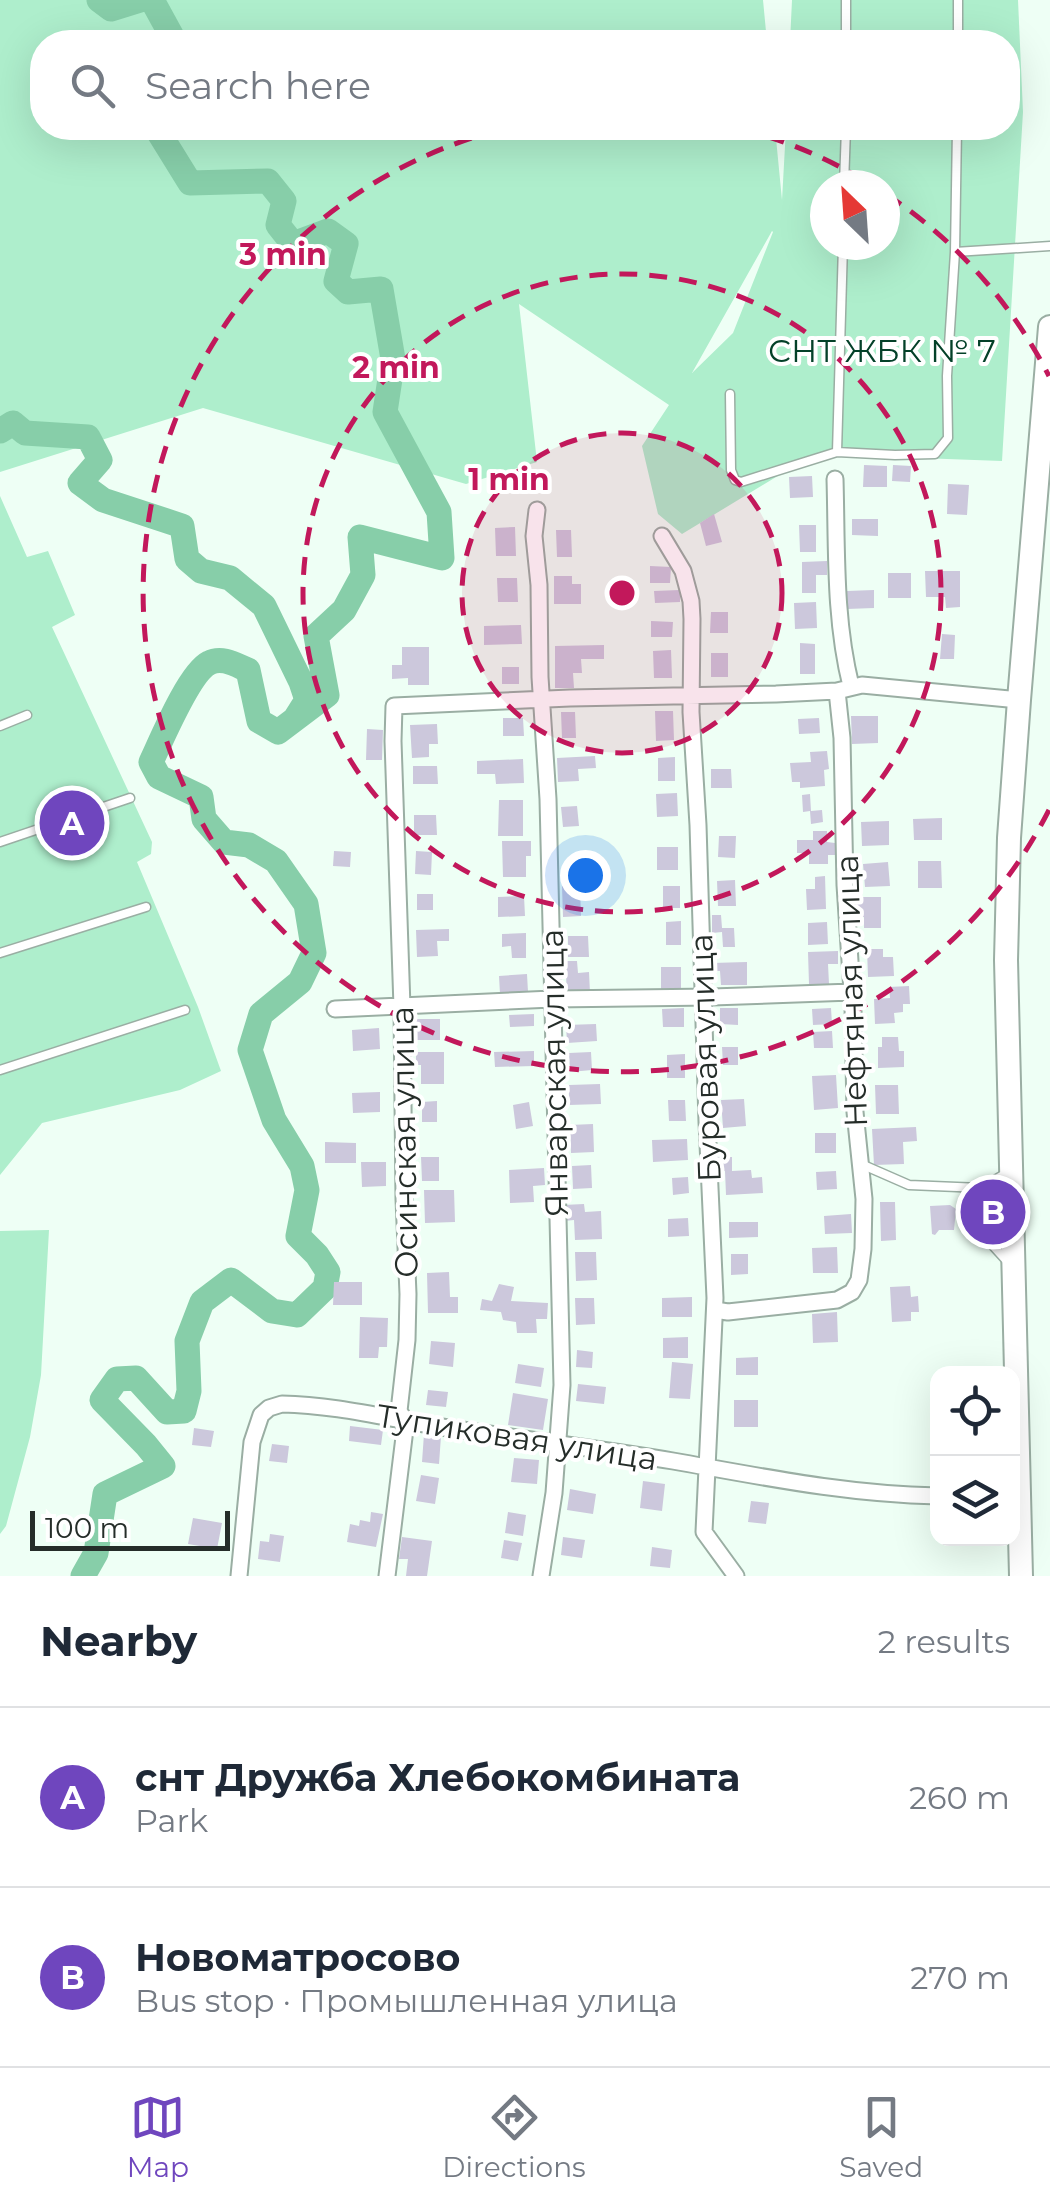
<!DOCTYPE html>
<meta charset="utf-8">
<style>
:root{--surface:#fff;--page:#f6f6f7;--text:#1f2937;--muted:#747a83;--line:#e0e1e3;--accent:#6f46be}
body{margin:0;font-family:Montserrat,sans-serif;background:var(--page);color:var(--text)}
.controls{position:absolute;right:30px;bottom:30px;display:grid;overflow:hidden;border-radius:20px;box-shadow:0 10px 40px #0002}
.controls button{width:90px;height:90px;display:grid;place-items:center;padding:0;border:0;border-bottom:2px solid var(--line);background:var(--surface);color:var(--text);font:50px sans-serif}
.compass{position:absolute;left:810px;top:170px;width:90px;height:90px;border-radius:50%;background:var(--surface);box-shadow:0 10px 40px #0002;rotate:335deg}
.scale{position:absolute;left:30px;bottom:25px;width:200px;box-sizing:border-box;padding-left:10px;border:5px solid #252d29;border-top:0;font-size:28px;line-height:35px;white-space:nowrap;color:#252d29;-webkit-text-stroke:8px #fff;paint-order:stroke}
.you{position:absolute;left:585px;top:875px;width:35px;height:35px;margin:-25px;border:8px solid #fff;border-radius:50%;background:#1a73e8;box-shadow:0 0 0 15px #1a73e833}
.badge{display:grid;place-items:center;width:65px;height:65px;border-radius:50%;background:var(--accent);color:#fff;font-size:32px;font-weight:700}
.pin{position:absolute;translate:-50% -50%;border:5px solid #fff;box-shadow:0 2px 10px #0006}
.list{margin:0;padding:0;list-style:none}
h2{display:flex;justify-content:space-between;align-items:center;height:130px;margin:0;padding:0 40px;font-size:42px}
h2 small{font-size:32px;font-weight:400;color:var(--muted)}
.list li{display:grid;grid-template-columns:65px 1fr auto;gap:30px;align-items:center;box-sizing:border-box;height:180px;padding:0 40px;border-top:2px solid var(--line)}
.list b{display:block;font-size:38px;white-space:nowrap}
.list p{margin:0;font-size:32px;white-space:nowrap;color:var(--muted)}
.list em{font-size:32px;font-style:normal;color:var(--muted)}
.icon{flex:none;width:55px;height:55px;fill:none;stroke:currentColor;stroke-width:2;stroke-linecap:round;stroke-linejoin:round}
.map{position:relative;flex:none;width:1050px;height:1576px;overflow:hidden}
.search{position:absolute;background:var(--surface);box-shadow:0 10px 40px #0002;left:30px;right:30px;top:30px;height:110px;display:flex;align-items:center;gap:25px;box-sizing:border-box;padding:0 35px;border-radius:40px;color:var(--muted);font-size:38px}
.sheet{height:490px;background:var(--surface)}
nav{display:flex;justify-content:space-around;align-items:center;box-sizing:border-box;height:140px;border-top:2px solid var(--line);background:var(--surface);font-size:28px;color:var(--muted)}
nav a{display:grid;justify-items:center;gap:5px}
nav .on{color:var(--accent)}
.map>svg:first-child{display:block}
.green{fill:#aeeecc;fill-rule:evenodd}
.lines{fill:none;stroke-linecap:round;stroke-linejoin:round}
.river{stroke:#87cea9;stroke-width:25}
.building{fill:#ccc8dc}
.service-casing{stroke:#9aaea3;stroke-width:11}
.minor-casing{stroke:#9aaea3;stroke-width:19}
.secondary-casing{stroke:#9aaea3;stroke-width:26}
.service{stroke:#fff;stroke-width:8}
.minor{stroke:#fff;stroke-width:15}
.secondary{stroke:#fff;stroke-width:22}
.ring{fill:none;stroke:#c2185b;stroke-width:5;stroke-dasharray:18 12}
.labels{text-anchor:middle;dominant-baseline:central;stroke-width:8;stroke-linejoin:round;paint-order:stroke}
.park-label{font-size:32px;fill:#044129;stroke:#fff}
.street-label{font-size:32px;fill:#252d29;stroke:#fff}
.centre{fill:#c2185b;stroke:#fff;stroke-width:5}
.ring-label{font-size:30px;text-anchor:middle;font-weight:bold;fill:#c2185b;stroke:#fff;stroke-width:8;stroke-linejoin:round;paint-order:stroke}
</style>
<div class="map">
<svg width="1050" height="1576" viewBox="0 0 1050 1576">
<rect width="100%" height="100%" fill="#eefff5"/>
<path class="green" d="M0 0H763L767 42H42V128H775L782 200 786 128H1008V42H790L792 0H1018L1023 112 1002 461 837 455 786 471 682 534 658 514 642 446 669 405 519 304 537 462 466 484 203 408 0 472ZM825 185H885V245H825ZM773 232 733 333 692 373 772 231Z
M0 496 27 557 48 551 75 615 52 627 152 842 151 854 137 862 198 1007 221 1071 180 1090 42 1123 0 1175Z
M49 1230 41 1375 30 1437 6 1526 0 1534V1231Z"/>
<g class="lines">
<path class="river" d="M99 0 111 9 140 0
M152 0 175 42
M0 431 13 423 25 433 88 437 100 460 80 483 103 500 182 526 187 559 201 571 230 578 264 606 301 682 307 700 295 719
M83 1576 96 1553 105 1494 163 1466 146 1445 102 1400 117 1379 136 1378 167 1412 184 1411 189 1391 187 1341 202 1302 231 1280 272 1311 297 1315 325 1288 328 1272 317 1255 298 1236 307 1190 302 1166 274 1120 250 1050 261 1014 300 982 314 953 306 904 276 861 249 845 224 842 204 819 201 797 159 777 151 762C161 741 189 673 209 663 222 656 236 665 248 670L259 721 278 732 327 695 316 636 344 610 363 575 360 537 442 558 439 512 385 412 393 359 381 289 348 292 336 281 346 244 328 231 293 244 278 225 284 201 268 181 190 183 156 128"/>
</g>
<path class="building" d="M864 465 887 466V487H863Z
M893 465 911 466 910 482 892 481Z
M812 476 813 497 790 498 789 477Z
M948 484 969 485 967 515 947 514Z
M714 514 722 542 706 546 700 523Z
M852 519H878V536L852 535Z
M799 525H816V552H800Z
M515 527 516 556H496L495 528Z
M556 530H571L572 557H557Z
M827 561V575H816V593H802V562Z
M650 566 671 567 670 583H650Z
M925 571H960V607L946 608 945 597H926Z
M888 573H911V598H888Z
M554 576H572V584H581V604H554Z
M497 578H517L518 602H498Z
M680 590V602L655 603 654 591Z
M874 590V608L847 609V591Z
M816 602 817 628 795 629 794 603Z
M711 612H728V633H710Z
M651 621 673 622 672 637H651Z
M521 625 522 644 484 645V626Z
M942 634 955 635 954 659H940Z
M800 643 815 644V674H800Z
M604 645V659H581L582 673H573L574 688H555V646Z
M402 647H429V685H408V678L392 679V665H402Z
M671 650 672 678H654L653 651Z
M711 653H728V677H711Z
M502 667H519V684H502Z
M655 711H673L674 740 656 741Z
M561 712H575L576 738H562Z
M851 716H878V743L852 744Z
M503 718H523L524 736H503Z
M819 718 820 733 799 734 798 719Z
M437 724 438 744H429V757L412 758 410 725Z
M367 729 383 730 382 760H366Z
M827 751 829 769 824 770 825 786 800 788V782H792L790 763 811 762 810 752Z
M595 756 596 768 578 769 579 781 558 782 557 758Z
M675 757V781H658V758Z
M523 759 524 783 496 784 495 774H477V761Z
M413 766H437L438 784H413Z
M711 769H731L732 788H711Z
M677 793 678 816 657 817 656 794Z
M810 794 811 811 822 810 823 822 811 824 810 811 803 812 802 795Z
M499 800H523V836H498Z
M577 806 579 826 563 827 561 807Z
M414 815H436L437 835H414Z
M942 818V840H914L913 819Z
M889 821V845L862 846 861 822Z
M813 831H827V842L835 843V855H828V864H809V853H797V840H813Z
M719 836H736L735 858 718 857Z
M502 841H531V856H526V877H503Z
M657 847H678V870H657Z
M334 851 351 852 350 867 333 866Z
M416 851 432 852 431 875 415 874Z
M918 861H941L942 888H918Z
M888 862 890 886 865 887 863 864Z
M825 876 826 909 807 910 806 889H815V877Z
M735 880 736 906H718L717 881Z
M562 886H580L581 916 563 917Z
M663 886H680V908H663Z
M417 894H433V910H417Z
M524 896 525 916 498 917V897Z
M853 897H881V928H864V917H854Z
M712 915H721L722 928H734L735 947H723L722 932 712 933Z
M681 921V945H666V922Z
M827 922 828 944 808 945V923Z
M449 929V941H437L438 956 417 957 416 930Z
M526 933V958H512L511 946 502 947V934Z
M568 936H588L589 957H568Z
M867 949H883V957H893L894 976 868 977Z
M838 951V964H828L829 984H809L808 952Z
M559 961H577L578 973 589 972 590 993H567L566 976H559Z
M747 962V985H721L720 971H712V963Z
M661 967H681V989H661Z
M527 974 528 992 500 994 499 976Z
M909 986 910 1004H903V1012L894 1013 895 1023 875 1024 874 999 890 998 889 987Z
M684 1008V1027H663L662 1009Z
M720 1008H738V1025L720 1024Z
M831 1008 832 1024 813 1025 812 1009Z
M534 1014V1026L510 1027 509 1015Z
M416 1019H440V1040H417Z
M596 1024 597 1041 567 1043 566 1025Z
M379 1028 380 1049 353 1051 352 1030Z
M832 1031 833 1048H814L813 1032Z
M882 1037H898L899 1051H904V1067L878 1068V1047H882Z
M722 1047H738V1065H723Z
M534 1051V1066L495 1067 494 1052Z
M416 1052H444V1084H421V1065H416Z
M591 1052 592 1070 570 1072 569 1053Z
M685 1054V1078H667V1055Z
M836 1075 838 1108 814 1110 812 1076Z
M600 1084 601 1104 569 1105V1085Z
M875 1085H898L899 1114H876Z
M380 1092V1112L353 1113 352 1093Z
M744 1099 746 1126 723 1128 721 1100Z
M668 1100H685L686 1121H669Z
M437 1101V1122H422V1102Z
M529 1102 533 1126 516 1129 513 1105Z
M593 1124 594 1152 571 1153 570 1125Z
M916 1127 917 1141 903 1142 904 1164 874 1165 872 1129Z
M815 1133H836V1153H815Z
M687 1139 688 1160 653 1162 652 1140Z
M325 1142 356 1143V1163H325Z
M421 1157H439V1181H422Z
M716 1157H732V1171L751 1170 752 1178 762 1177 763 1193 726 1195 725 1171 716 1172Z
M361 1162H386V1186L362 1187Z
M591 1165 592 1188 573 1189 572 1166Z
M544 1168 545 1185 533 1186 534 1202 510 1203 509 1170Z
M836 1171 837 1189 817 1190 816 1172Z
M688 1177 689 1193 673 1195 672 1178Z
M424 1190H454L455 1222 425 1223Z
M880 1202H895L896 1240 881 1241Z
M584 1204 585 1212 601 1211 602 1239 575 1240 574 1220 564 1221 563 1205Z
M950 1205 956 1209 954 1230H939L935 1235 932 1234 930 1206Z
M851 1214 852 1233 825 1234 824 1216Z
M688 1218 689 1236 668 1237V1219Z
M729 1222H758V1237L729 1238Z
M837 1247 838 1273H813L812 1248Z
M575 1252H596L597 1280 576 1281Z
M731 1254H748V1274L731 1275Z
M449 1272 450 1297H458V1313H428L427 1273Z
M334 1282H362V1305H333Z
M499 1284 514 1287 511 1301 548 1303 547 1319H536L537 1333H517L516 1322 503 1320 501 1312 480 1310 482 1299 492 1301Z
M910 1286 911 1297 918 1296 919 1312H911V1321L892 1322 890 1287Z
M692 1297V1317H662V1298Z
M575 1298H594L595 1324 576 1325Z
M837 1312 838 1342 813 1343 812 1314Z
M360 1317 388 1318 387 1347H379L378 1358H359Z
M688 1337V1358H663V1338Z
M431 1341 455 1343 453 1367 429 1364Z
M577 1350 593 1352 592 1368 576 1367Z
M758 1357V1375H736V1358Z
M672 1362 693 1364 690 1399 669 1398Z
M518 1364 544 1368 541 1387 515 1383Z
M578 1384 606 1387 604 1404 576 1401Z
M428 1390 448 1392 446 1407 426 1405Z
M513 1393 548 1399 543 1430 508 1425Z
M734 1400H758V1427H734Z
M350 1426 383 1430 381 1445 349 1441Z
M194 1428 214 1431 211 1447 192 1445Z
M424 1434 441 1436 439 1464 422 1462Z
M272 1444 289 1446 287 1463 269 1461Z
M514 1458 539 1460 537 1484 511 1482Z
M421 1475 439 1478 435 1504 416 1501Z
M643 1481 665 1484 662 1511 640 1508Z
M570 1489 596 1494 593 1514 567 1510Z
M751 1501 769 1503 766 1524 748 1522Z
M371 1512 383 1514 376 1547 347 1542 350 1524 359 1526 360 1520 370 1522Z
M508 1512 526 1515 523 1536 505 1533Z
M193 1518 222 1523 217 1549 188 1544Z
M270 1534 284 1536 280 1562 258 1559 260 1541 269 1542Z
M402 1537 432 1541 427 1576H406L408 1559H399Z
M563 1537 585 1540 582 1558 561 1555Z
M504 1540 522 1543 518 1561 501 1558Z
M652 1547 672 1550 670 1568 650 1566Z"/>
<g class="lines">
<g class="service-casing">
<path id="service" d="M846 42V0
M958 42V0
M957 128 955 252 1050 246
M844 185 846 128
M843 245 837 452 895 455 935 454 948 438 947 376 955 252
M730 394 731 470 735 480 741 482 837 452
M0 726 27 715
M0 842 130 798
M0 953 146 907
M0 1070 185 1010
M861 1164 909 1185 981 1188
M1005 1174 981 1188 977 1228 1006 1260"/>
</g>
<g class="minor-casing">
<path id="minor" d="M835 479C837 548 834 618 851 686
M537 510 534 536 539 585 540 677 548 799 562 1385 554 1493 541 1576
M662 536 683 571 691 601 692 619 691 712 698 825 707 1122 715 1298 704 1532 736 1576
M335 1009 552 999 712 997 852 992
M715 1310 728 1312 837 1300 852 1292 859 1280 863 1249 864 1199 855 1112 853 1007 845 885 842 738 837 691
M239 1576 252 1442 261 1415 269 1408 282 1404C340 1405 397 1421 455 1429 528 1440 601 1449 673 1461 764 1477 845 1494 938 1496
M387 1576 405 1429 404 1419 399 1411 407 1340 408 1294 404 1199 402 1007 393 741 394 706 570 698 776 694 837 691 862 685 1019 700"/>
</g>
<g class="secondary-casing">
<path id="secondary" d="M1021 1576 1006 960 1009 838 1019 700 1050 327"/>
</g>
<use href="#service" class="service"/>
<use href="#minor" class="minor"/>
<use href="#secondary" class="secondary"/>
</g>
<circle cx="622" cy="593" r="160" fill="#c2185b" fill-opacity=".12"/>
<g class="ring">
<circle cx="622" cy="593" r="160"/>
<circle cx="622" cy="593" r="319"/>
<path d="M1049 810A479 479 0 1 1 506 128M738 128A479 479 0 0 1 872 185M886 194A479 479 0 0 1 1049 376"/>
</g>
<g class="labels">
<g class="park-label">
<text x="882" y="350">СНТ ЖБК № 7</text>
</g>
<g class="street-label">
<text transform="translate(851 991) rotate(-92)">Нефтяная улица</text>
<text transform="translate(705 1058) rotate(-92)">Буровая улица</text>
<text transform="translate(554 1073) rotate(-91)">Январская улица</text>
<text transform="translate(404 1142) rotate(-91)">Осинская улица</text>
<text transform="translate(517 1437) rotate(9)">Тупиковая улица</text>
</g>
</g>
<circle cx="622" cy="593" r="15" class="centre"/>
<g class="ring-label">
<text x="283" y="265">3 min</text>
<text x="396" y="378">2 min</text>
<text x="509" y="490">1 min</text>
</g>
</svg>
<div class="controls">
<button><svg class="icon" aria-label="locate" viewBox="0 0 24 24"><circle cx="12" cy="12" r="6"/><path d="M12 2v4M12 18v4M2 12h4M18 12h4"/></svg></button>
<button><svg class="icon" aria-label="layers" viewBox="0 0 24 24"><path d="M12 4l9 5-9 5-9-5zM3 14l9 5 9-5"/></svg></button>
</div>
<svg class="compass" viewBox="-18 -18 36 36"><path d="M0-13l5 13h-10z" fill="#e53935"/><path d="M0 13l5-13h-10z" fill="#747a83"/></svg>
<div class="scale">100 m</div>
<div class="you"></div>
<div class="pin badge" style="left:72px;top:823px">A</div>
<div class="pin badge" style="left:993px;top:1212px">B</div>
<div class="search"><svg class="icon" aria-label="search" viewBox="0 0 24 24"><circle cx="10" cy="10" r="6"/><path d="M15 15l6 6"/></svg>Search here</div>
</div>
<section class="sheet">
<h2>Nearby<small>2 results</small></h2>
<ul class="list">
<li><span class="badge">A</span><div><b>снт Дружба Хлебокомбината</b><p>Park</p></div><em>260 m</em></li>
<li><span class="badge">B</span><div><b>Новоматросово</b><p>Bus stop · Промышленная улица</p></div><em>270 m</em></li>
</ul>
</section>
<nav>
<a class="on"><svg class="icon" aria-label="map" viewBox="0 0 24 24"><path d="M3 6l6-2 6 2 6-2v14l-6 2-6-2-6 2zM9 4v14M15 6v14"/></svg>Map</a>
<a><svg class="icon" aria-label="directions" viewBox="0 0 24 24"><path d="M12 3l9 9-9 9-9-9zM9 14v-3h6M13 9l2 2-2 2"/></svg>Directions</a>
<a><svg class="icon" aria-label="saved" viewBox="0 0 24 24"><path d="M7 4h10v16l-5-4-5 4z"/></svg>Saved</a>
</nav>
